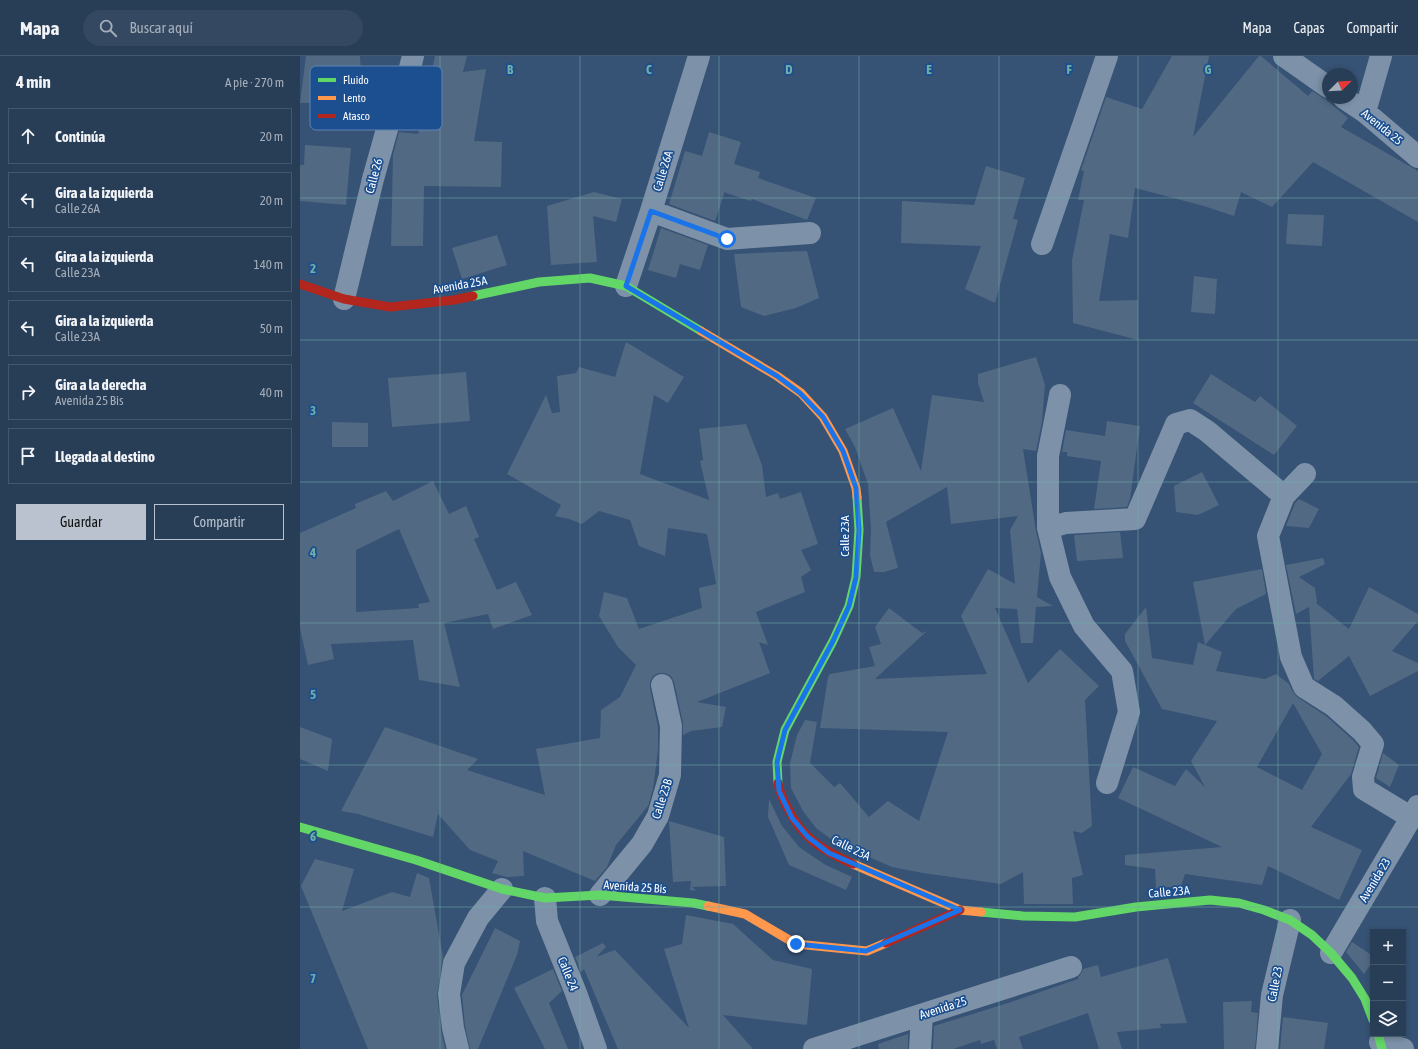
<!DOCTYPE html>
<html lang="es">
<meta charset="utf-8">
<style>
:root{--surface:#283e57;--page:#344961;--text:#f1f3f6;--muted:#a5aeba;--line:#44576d;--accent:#b9c2ce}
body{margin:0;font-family:"Asap Condensed",sans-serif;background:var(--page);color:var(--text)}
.controls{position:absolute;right:12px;bottom:12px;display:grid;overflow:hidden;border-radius:0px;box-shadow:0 2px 6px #0003}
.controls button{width:36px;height:36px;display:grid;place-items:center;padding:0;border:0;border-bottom:1px solid var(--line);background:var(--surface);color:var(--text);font:20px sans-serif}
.compass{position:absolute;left:1022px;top:12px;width:36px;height:36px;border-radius:50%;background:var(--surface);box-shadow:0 2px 6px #0003;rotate:66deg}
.stop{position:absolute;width:12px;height:12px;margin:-9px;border:3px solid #1a73e8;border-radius:50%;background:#fff}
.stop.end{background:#1a73e8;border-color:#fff;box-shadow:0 1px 4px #0008}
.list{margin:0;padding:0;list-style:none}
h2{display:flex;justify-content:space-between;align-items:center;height:52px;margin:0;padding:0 16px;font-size:17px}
h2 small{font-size:13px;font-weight:400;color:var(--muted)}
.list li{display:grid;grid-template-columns:26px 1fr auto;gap:12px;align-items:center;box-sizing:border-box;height:56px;margin:0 8px 8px;padding:0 8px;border:1px solid var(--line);border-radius:0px}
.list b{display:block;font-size:15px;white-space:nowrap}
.list p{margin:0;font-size:13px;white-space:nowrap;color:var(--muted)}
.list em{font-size:13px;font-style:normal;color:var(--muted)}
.actions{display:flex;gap:8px;padding:12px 16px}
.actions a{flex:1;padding:9px 0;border:1px solid var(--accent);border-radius:0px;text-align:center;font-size:14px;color:var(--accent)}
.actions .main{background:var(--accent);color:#111}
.icon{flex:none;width:22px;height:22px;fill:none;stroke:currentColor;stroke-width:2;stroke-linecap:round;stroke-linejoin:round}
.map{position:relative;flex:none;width:1118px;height:993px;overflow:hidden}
header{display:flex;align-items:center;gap:24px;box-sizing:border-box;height:56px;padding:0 20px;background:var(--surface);border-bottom:1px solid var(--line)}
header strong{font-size:19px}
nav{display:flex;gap:22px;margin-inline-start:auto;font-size:14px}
.search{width:280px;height:36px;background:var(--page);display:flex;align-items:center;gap:10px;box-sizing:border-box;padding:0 14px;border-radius:22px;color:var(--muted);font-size:15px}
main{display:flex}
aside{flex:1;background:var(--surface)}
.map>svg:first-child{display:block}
.building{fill:#526984;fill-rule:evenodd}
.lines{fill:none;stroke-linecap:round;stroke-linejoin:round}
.street{stroke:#7d92a8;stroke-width:22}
.fast{stroke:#63d668;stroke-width:9}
.slow{stroke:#ff974d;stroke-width:9}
.jam{stroke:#b3261e;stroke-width:9}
.route{stroke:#1a73e8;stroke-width:5}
.grid{fill:none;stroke:#6fada8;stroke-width:1;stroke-opacity:0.55}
.labels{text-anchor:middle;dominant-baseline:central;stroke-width:3.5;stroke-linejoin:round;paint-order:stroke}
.street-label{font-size:12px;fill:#fff;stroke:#1b4f8f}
.key{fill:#1b4f8f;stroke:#5f84b1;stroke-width:1}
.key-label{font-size:11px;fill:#fff}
.grid-label{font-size:13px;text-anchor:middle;font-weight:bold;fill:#6fada8;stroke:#1b4f8f;stroke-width:3.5;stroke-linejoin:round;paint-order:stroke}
</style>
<header>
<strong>Mapa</strong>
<div class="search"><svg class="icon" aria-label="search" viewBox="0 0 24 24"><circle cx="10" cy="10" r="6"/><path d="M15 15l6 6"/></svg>Buscar aquí</div>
<nav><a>Mapa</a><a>Capas</a><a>Compartir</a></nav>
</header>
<main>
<aside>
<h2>4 min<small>A pie · 270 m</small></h2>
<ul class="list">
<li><svg class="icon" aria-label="ahead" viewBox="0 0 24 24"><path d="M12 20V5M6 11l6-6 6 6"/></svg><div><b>Continúa</b></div><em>20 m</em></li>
<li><svg class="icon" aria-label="left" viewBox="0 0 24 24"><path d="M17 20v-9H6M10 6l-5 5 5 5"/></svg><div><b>Gira a la izquierda</b><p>Calle 26A</p></div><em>20 m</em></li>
<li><svg class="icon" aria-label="left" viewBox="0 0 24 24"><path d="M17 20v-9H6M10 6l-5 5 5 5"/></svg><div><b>Gira a la izquierda</b><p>Calle 23A</p></div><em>140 m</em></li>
<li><svg class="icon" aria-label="left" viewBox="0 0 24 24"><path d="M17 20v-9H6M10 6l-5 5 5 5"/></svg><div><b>Gira a la izquierda</b><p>Calle 23A</p></div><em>50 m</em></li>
<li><svg class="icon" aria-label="right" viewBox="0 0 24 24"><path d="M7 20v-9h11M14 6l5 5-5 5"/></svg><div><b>Gira a la derecha</b><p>Avenida 25 Bis</p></div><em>40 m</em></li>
<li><svg class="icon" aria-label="arrive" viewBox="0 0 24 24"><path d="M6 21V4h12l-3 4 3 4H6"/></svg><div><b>Llegada al destino</b></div></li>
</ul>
<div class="actions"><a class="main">Guardar</a><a>Compartir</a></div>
</aside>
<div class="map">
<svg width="1118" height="993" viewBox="0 0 1118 993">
<rect width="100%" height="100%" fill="#365274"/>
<path class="building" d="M6 0H60L63 46 0 47Z
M135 0H167L163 16 186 13 174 85 202 86 201 131 124 130 123 190H91L93 99 99 76 118 78Z
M872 0H909L893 81 959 0H961L1008 40 1012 35 1025 43 1048 62 1041 71 1118 115V166L1013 106 972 151 941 136 934 160 904 150 835 132 828 182 810 178 799 245 838 244V284L773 267 772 204 784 144H778L784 115 781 114 806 41 842 53Z
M409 76 441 86 434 108 460 116 458 122 516 142 507 164 452 143 451 145 426 137 425 135 415 165 369 148 385 95 402 100Z
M5 89 51 92 46 149 0 145V109H4Z
M686 110 725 122 713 163 718 164 695 247 665 233 681 190 601 187 602 145 674 149Z
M294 136 322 143 316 166 293 160 297 206 251 209 247 150Z
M988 158 1024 159 1022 190 986 188Z
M361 172 408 189 400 214 380 208 376 222 348 214Z
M197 179 207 209 162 223 152 192Z
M507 195 519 242 496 252 464 260 441 251 434 198Z
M894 220 917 223 915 258 891 256Z
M326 286 384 321 368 347 354 339 340 418 409 444 400 405 403 404 399 373 446 368 462 409 466 441 478 437 480 443 501 436 518 488 501 494 511 514 501 521 505 536 456 556 468 589 459 586 470 617 397 646 426 651 422 671 391 675 383 679V667L374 626 371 620 365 617H359L353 620 350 626V632L358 671V694L353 733 348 750 316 789 307 811 295 825 223 795 224 820 207 821 192 817 198 805 170 794 138 758 133 781 58 758 41 755 85 671 178 703 167 714 245 739 236 693 300 682 301 654 320 641 336 609 318 591 299 560 304 536 327 542 339 573 402 552 399 532 416 528 407 478 368 472 365 500 339 490 330 464 299 455 282 468 269 463 255 460 261 449 207 418 246 339 252 357 260 356 257 320 276 317 279 311 315 321Z
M736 301 745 329 742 366 736 395 723 393 736 475 741 497 737 541 753 550 736 551 733 587H721L717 553 695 552 728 627 760 593 799 630 785 644 792 770 782 777 773 775 783 819 772 822 773 848H724L723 816 701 828 623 817 592 811 535 786 516 772 503 755 491 732 490 707 497 679 505 664 517 666 510 707 534 731 540 727 569 761 588 745 619 765 648 676 520 672 528 621 530 618 575 610 569 591 581 588 575 571 589 552 622 577 627 575 575 623 687 618 661 560 688 513 715 528 710 474 718 460 651 468 647 431 586 466 598 512 584 516H574L570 499 571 473 568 428 555 391 545 373 593 352 621 415 632 339 684 346 678 327V318Z
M166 316 170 365 92 371 88 322Z
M911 318 955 346 960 340 997 370 974 399 893 347Z
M807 365 840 370 830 443 827 451 794 453 801 405 767 400V396H762L766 374 805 380Z
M32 366 68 367V391H32Z
M902 416 919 449 898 459 876 456 874 430Z
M133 425 149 458 166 450 179 481 174 483 197 534 216 526 232 559 193 573 188 558 144 567 160 631 119 624 113 584 31 588 34 603 8 609 0 572V477L56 452 55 448 86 435 93 445ZM99 473 130 546 118 548 119 552 56 556V494Z
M999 443 1019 453 1009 472 986 470 995 447Z
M820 476 823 502 777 505 774 479Z
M1023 502 1025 508 999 521 1015 532 1017 546 1016 547 1049 573 1069 531 1118 558V565L1092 595 1118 607V615L1070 640 1049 600 1018 625 1014 623 1009 551 996 558 986 509Z
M962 513 966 538 936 553 905 589 922 596 916 615 965 623 976 618 989 628 993 636 997 641 1026 660 1053 684 1059 691 1051 718 1011 771 1062 794 1039 844 968 810 962 829 885 818 881 830 856 832 855 813 825 809V799L922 791 818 742 833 711 875 730 886 713 905 731 891 705 917 665 862 653 825 585V578L846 551 852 602 893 609 898 586 905 589 893 526ZM993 647 1022 698 1002 734 957 711Z
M0 671 32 683 28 715 0 703Z
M1083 697 1099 709 1090 731 1076 722Z
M469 743 482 770 499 791 524 808 552 821 546 834 489 809 468 761Z
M369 765 424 781 426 830 392 831 396 835 390 834 391 825 373 826Z
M15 803 54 813 42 855 92 836 110 841 117 817 129 822 143 901 137 939 141 974 145 993H68L1 830Z
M386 859 433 868 473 904 512 913 507 969 423 959 453 993H318L284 913 281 916 275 901 303 887 306 891 296 901 315 894 389 972 364 893 382 888Z
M195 872 220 885 217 899 178 993H170L165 970 162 939Z
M1052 886 1073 900V905L1064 918 1046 896Z
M868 902 887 967 860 968 861 972 817 976 822 993H799L788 957 719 981 723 993H697L694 984 681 988 680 984 653 993H633L634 970 708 947 778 923V921L780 919 783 913 798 909 801 921Z
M253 913 262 935 249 947 268 993H245L214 932Z
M952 945 951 956 958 957 955 993H924L923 946Z
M983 961 1028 967 1024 993H980Z
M608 978V993H579L578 988Z"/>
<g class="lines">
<path class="street" d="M984 0 1028 31
M1044 42 1065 56 1118 101
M1065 56 1081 0
M351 155 427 183 510 177
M742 188 807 0
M326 230 351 155 399 0
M44 243 73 123 89 66 106 27 113 0
M760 339 748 400V472L766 467 835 463 876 368 890 364 907 375 984 440
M1005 418 984 440 968 480 991 601 1004 631 1034 650 1062 675 1073 688 1063 721 1064 733 1112 762
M748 472 760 521 784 570 822 615 829 656 807 727
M300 839 342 788 358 760 370 719 371 670 362 629
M245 842 247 865 276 937 296 993
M1031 897 1118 750
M1080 986 1103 993
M158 993 153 972 149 938 154 907 178 862 202 833
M514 993 771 911
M620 993 622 959
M967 993 972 939 990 864"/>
<path class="fast" d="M173 240 239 226 290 222 326 230 401 275
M478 727 477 706 485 674 533 585 549 550 556 521 559 474 557 441
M0 771 116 804 202 833 245 842 300 839 393 847 408 850
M681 856 723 860 775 861 836 851 910 844 939 847 964 854 990 864 1012 879 1031 897 1052 922 1065 943 1073 964
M1078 978 1082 993"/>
<path class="slow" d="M401 275 477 320 501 337 523 361 543 395 556 432 557 441
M553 808 660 854 681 856
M408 850 445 858 496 888 567 895 586 887"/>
<path class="jam" d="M0 228 44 243 90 251 154 244 173 240
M478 727C479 736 483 743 487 751 502 782 522 794 553 808
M586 887 660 854"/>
</g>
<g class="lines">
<path class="route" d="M427 183 351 155 326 230 477 320 500 337 523 361 543 395 556 432 559 474 556 521 549 550 533 585 485 674 477 706 479 735 492 762 508 781 529 797 660 854 566 895 496 888"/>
</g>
<path class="grid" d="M140 0V993M280 0V993M419 0V993M559 0V993M699 0V993M838 0V993M978 0V993M0 142H1118M0 284H1118M0 426H1118M0 567H1118M0 709H1118M0 851H1118"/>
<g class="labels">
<g class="street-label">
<text transform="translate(1082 71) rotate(39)">Avenida 25</text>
<text transform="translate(363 115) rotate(-73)">Calle 26A</text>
<text transform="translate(74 120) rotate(-75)">Calle 26</text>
<text transform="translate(160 229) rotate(-10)">Avenida 25A</text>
<text transform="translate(545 480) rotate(-90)">Calle 23A</text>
<text transform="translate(362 743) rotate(-72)">Calle 23B</text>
<text transform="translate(551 792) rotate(26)">Calle 23A</text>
<text transform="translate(1075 824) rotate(-59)">Avenida 23</text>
<text transform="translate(335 831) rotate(4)">Avenida 25 Bis</text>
<text transform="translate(869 836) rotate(-5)">Calle 23A</text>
<text transform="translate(268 918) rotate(68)">Calle 24</text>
<text transform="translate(975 928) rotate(-79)">Calle 23</text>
<text transform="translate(643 952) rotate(-18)">Avenida 25</text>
</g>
</g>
<rect x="10" y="10" width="132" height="64" rx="6" class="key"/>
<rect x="18" y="22" width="18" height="4" fill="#63d668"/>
<rect x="18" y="40" width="18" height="4" fill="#ff974d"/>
<rect x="18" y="58" width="18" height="4" fill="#b3261e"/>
<g class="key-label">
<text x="43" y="28">Fluido</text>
<text x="43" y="46">Lento</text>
<text x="43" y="64">Atasco</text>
</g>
<g class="grid-label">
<text x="210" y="18">B</text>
<text x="349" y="18">C</text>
<text x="489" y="18">D</text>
<text x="629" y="18">E</text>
<text x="769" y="18">F</text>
<text x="908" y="18">G</text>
<text x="13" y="217">2</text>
<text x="13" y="359">3</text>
<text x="13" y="501">4</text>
<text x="13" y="643">5</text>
<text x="13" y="785">6</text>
<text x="13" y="927">7</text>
</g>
</svg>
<div class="controls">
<button>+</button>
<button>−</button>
<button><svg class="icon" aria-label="layers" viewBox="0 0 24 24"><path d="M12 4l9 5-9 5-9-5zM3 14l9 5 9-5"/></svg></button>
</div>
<svg class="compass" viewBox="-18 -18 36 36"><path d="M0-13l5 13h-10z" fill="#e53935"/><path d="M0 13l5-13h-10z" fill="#a5aeba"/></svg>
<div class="stop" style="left:427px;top:183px"></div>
<div class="stop end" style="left:496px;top:888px"></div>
</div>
</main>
